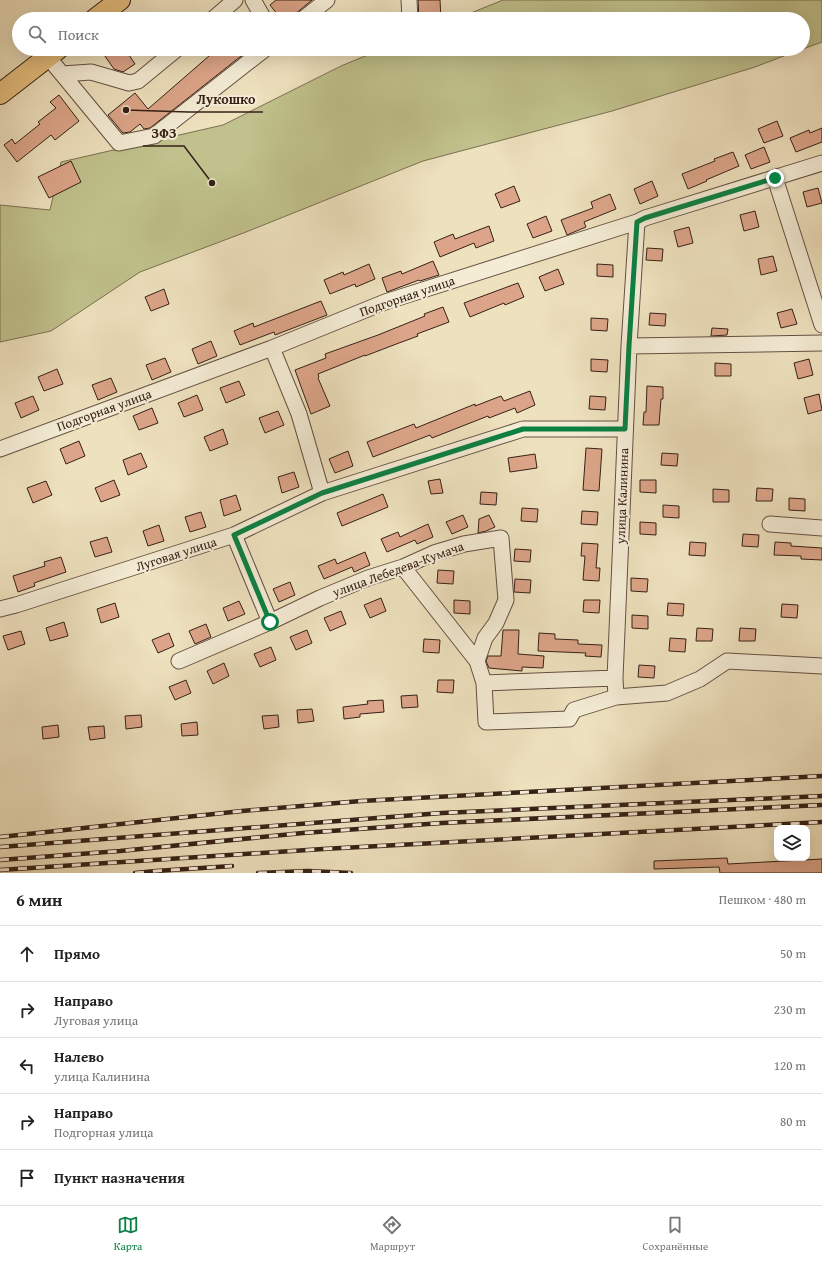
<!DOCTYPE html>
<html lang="ru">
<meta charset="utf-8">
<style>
:root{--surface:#fff;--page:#f2f2f2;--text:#222;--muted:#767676;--line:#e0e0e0;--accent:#0b8043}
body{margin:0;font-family:"Gentium Book Plus",serif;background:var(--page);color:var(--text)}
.controls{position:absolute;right:12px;bottom:12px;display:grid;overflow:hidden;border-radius:8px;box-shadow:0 4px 16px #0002}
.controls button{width:36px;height:36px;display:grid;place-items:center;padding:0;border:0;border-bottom:1px solid var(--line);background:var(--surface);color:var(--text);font:20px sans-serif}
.stop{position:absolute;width:12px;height:12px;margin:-9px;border:3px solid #0b8043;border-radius:50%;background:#fff}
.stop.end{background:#0b8043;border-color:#fff;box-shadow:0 1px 4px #0008}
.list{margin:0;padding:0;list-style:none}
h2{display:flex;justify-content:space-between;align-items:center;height:52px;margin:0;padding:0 16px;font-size:17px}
h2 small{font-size:13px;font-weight:400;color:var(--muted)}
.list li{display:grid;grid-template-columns:26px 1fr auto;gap:12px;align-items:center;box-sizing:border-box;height:56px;padding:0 16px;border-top:1px solid var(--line)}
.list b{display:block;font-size:15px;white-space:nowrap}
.list p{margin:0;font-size:13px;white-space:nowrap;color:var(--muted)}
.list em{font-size:13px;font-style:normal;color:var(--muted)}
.icon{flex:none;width:22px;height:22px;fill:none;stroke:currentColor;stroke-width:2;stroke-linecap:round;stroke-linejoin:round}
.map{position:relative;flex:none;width:822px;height:873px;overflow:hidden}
.search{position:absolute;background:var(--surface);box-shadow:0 4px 16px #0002;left:12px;right:12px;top:12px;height:44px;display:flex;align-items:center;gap:10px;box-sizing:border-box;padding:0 14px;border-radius:22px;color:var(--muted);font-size:15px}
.sheet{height:332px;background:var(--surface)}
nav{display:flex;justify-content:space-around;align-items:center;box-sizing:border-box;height:56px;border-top:1px solid var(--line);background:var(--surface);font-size:11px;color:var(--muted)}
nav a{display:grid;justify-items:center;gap:2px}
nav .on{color:var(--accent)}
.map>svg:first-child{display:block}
.green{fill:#c0c18c;stroke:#7b7052}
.building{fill:#dca589;stroke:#362017}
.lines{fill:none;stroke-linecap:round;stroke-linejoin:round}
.minor-casing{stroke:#645041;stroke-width:17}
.major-casing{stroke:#362017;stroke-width:22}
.minor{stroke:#f4ecd5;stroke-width:15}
.major{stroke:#e7c07f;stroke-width:20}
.rail-casing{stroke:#362017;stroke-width:4.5}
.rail{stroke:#f4ecd5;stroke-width:3;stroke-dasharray:9;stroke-linecap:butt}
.route{stroke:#0b8043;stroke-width:5}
.labels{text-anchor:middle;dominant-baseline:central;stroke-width:4;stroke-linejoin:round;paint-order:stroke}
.street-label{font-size:13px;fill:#362017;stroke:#f4ecd5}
.leader{fill:none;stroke:#362017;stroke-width:1.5}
.callout-dot{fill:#362017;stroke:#f4ecd5;stroke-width:1.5}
.callout-label{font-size:14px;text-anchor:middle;font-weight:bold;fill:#362017;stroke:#f4ecd5;stroke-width:4;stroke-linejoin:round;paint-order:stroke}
</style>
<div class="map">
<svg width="822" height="873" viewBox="0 0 822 873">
<rect width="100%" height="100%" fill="#eee1be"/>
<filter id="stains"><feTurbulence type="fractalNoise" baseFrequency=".005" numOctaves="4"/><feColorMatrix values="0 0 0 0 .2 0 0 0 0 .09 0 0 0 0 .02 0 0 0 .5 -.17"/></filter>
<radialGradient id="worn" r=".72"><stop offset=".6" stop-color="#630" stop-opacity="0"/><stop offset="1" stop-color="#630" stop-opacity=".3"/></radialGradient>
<path class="green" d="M503 0H822V42L803 49V19H456Z
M382 49H802L755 67 612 111 423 161 246 232 140 272 51 331 0 342V205L50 210 61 162 223 125 341 66Z"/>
<path class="building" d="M276 0H312L289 19H281L270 5Z
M418 0H440L441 19H419Z
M100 49H125L135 64 123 72 114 69Z
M217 49H250L150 128 144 129 140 124 130 132 123 133 108 115 135 93 148 109Z
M59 95 79 121 55 140 51 135 17 162 4 145 12 139 15 144 40 124 38 122 56 108 50 102Z
M777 121 783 136 764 143 758 129Z
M822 128V142L796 152 790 138 809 130 810 133Z
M764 147 770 162 751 169 745 155Z
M733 152 739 166 706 180 707 181 688 189 682 174 715 161 714 159Z
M71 161 81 182 49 198 38 177Z
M652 181 658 196 640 204 634 189Z
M514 186 520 201 501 208 495 194Z
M818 188 822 203 807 207 803 192Z
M610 194 616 209 584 222 586 227 567 235 561 220 593 208 591 202Z
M755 211 759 227 744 231 740 215Z
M546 216 552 231 533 238 527 224Z
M489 226 494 241 476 248 474 243 440 257 434 242 453 234 455 239Z
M689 227 693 243 678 247 674 231Z
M647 248 663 249 662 261 646 260Z
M773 256 777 271 761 275 758 259Z
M433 261 439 275 420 281 419 280 387 292 382 278 401 271 402 274Z
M369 264 375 279 356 287 355 284 330 294 324 280 343 272 344 275Z
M597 264 613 265V277L597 276Z
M558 269 564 284 545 291 539 277Z
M518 283 524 297 505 305 504 303 470 317 464 303Z
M164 289 169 304 151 311 145 297Z
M321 301 327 315 275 335 274 332 240 345 234 331 253 323 254 327Z
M443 307 449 322 417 334 418 336 399 343 365 356V355L318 374 319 377 318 378 330 406 311 414 295 370 326 358 325 354 378 335 425 316 424 314Z
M792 309 797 324 781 328 777 313Z
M650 313 666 314 665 326 649 325Z
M591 318 608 319 607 331 591 330Z
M712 328 728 329 727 335 711 336Z
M211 341 217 356 198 364 192 349Z
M165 358 171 372 152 380 146 365Z
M591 359 608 360 607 372 591 371Z
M809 359 813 375 798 379 794 363Z
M715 363 731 364V376H715Z
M57 369 63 384 44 391 38 377Z
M111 378 117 392 98 400 92 385Z
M239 381 245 395 226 403 220 388Z
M647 386 663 387V399H661L659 425H643L644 412H646Z
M530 391 535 405 517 413 515 408 489 418 488 416 432 438 430 435 373 457 367 442 414 424 416 428 475 404V406L501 396 504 401Z
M819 394 822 410 808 414 804 398Z
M197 395 203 410 184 417 178 403Z
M33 396 39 410 21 418 15 403Z
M590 396 606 397 605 410 589 409Z
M152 408 158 423 139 430 133 416Z
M278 411 284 425 265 433 259 418Z
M223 429 228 444 210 451 204 437Z
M79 441 85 456 66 464 60 449Z
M586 448 602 449 599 491 583 490Z
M348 451 353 466 335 473 329 459Z
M141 453 147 467 128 475 123 460Z
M662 453 678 454 677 466 661 465Z
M535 454 537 468 510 472 508 458Z
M294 472 299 487 282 493 278 477Z
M440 479 443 493 431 494 428 481Z
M114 480 120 495 101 502 95 488Z
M640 480H656V493L640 492Z
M46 481 52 495 33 503 27 488Z
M757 488 773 489 772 501H756Z
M713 489 729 490V502H713Z
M481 492 497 493 496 505 480 504Z
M383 494 388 507 342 526 337 513Z
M236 495 241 510 224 516 220 500Z
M789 498 805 499V511L789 510Z
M663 505 679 506V518L663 517Z
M522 508 538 509 537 522 521 521Z
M582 511 598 512 597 525 581 524Z
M201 512 206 527 190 532 185 517Z
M463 515 468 527 452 534 446 522Z
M489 515 495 527 486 531 478 533 479 519Z
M640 522 656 523V535L640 534Z
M428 524 433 537 417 544 415 540 387 552 381 539 398 532 400 537Z
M159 525 164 541 148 546 143 531Z
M743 534 759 535 758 547 742 546Z
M107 537 112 552 95 557 90 542Z
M690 542 706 543 705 556 689 555Z
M775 542 791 543V546L822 548V560L801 559V556L774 555Z
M582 543 598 544 596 568H600L599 581 583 580 585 556H581Z
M515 549 531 550 530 562 514 561Z
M365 552 370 565 354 572 352 567 324 579 318 566 335 559 337 564Z
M61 557 66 572 34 583 35 586 18 592 13 576 45 566 44 562Z
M438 570 454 571 453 584 437 583Z
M631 578 648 579 647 592 631 591Z
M515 579 531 580 530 593 514 592Z
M290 582 295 595 279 602 273 589Z
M381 598 386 611 370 618 364 605Z
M454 600 470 601V614L454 613Z
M584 600H600L599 613 583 612Z
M239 601 245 614 228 621 223 608Z
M115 603 119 617 101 623 97 609Z
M668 603 684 604 683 616 667 615Z
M782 604 798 605 797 618 781 617Z
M341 611 346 624 330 631 324 618Z
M632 615 648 616V629L632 628Z
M64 622 68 636 50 641 46 628Z
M206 624 211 637 195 644 189 631Z
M697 628 713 629 712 641H696Z
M740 628 756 629 755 641H739Z
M307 630 312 643 296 650 290 637Z
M503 630H519L518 654 544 656 543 668 522 667V671L489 668 486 661 488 656H501Z
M21 631 25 644 8 650 3 636Z
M169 633 174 646 158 653 152 640Z
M539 633 555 634V639L578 640V644L602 645 601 657 585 656 586 653 538 651Z
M670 638 686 639 685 652 669 651Z
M424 639 440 640 439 653 423 652Z
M271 647 276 660 260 667 254 654Z
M224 663 229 676 213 684 207 671Z
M639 665 655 666 654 678 638 677Z
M186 680 191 693 175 700 169 687Z
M438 680H454L453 693 437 692Z
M417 695 418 707 402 708 401 696Z
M383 700 384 712 360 714V717L344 719 343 707 368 704 367 701Z
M312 709 314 721 298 723 297 710Z
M141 715 142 727 126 729 125 716Z
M278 715 279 727 264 729 262 716Z
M197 722 198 735 182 736 181 724Z
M58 725 59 737 43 739 42 727Z
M104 726 105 738 90 740 88 727Z
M727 858 728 864 822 859V873H720L719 867 654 869V861Z"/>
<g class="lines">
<g class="minor-casing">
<path id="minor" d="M253 0 264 19
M409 0 410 19
M213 19 235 0
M303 19 327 0
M48 57 119 143 154 136 265 49
M62 74 91 72 129 83 138 81 177 49
M775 178 822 325
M629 346 822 343
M272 348 299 414 322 493
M0 449 272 348 385 302 637 222 645 218 822 163
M770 524 822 528
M234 535 270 622
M403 567 477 661 484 683 486 722 569 719 574 710 616 697 667 693 700 679 727 661 822 666
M0 609 16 605 234 535 322 493 523 429H625
M179 661 270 622 320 598 368 578 403 567 434 553 464 544 501 538 506 600 496 623 485 638 477 661
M484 683 615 678
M616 697 615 678 629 346 637 222"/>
</g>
<g class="major-casing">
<path id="major" d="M95 19 120 0
M0 94 58 49"/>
</g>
<use href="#minor" class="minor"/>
<use href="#major" class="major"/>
<g class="rail-casing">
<path id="rail" d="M0 837 242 811 361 801 822 776
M0 847 442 813 822 796
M0 860 120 851 303 833 442 823 822 805
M0 870 323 849 822 822
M135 873 156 871 232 866
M258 873 308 871 351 873"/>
</g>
<use href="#rail" class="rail"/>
</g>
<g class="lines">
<path class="route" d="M270 622 234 535 322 493 523 429H625L629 346 637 222 645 218 775 178"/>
</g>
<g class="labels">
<g class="street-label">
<text transform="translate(407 296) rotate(-19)">Подгорная улица</text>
<text transform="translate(104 410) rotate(-20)">Подгорная улица</text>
<text transform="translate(622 496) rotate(-88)">улица Калинина</text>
<text transform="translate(176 554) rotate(-18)">Луговая улица</text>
<text transform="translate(398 569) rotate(-20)">улица Лебедева-Кумача</text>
</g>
</g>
<path class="leader" d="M126 110L188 112H263M212 183L184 146H143"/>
<g class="callout-dot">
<circle cx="126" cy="110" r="4"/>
<circle cx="212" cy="183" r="4"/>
</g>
<g class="callout-label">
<text x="226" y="104">Лукошко</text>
<text x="164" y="138">ЗФЗ</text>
</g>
<rect width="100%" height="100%" filter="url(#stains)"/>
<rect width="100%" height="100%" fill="url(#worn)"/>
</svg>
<div class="controls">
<button><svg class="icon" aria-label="layers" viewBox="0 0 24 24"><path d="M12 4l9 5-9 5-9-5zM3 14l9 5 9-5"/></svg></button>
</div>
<div class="stop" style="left:270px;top:622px"></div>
<div class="stop end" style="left:775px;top:178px"></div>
<div class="search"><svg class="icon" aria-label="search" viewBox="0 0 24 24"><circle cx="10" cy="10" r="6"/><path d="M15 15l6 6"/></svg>Поиск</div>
</div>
<section class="sheet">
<h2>6 мин<small>Пешком · 480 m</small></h2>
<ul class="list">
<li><svg class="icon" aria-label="ahead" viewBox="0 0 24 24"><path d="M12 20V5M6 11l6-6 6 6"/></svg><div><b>Прямо</b></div><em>50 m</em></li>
<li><svg class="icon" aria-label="right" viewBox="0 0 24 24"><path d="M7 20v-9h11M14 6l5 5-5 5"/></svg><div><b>Направо</b><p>Луговая улица</p></div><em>230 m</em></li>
<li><svg class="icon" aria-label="left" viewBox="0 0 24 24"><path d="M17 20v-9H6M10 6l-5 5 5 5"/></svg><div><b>Налево</b><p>улица Калинина</p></div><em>120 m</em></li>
<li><svg class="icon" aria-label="right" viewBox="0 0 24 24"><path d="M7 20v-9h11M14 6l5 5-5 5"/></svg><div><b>Направо</b><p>Подгорная улица</p></div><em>80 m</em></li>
<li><svg class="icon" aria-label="arrive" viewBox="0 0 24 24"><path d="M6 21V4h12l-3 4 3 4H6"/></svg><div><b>Пункт назначения</b></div></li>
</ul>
</section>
<nav>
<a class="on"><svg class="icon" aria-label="map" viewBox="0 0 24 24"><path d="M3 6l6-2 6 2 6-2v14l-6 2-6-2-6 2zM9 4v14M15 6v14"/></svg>Карта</a>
<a><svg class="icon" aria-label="directions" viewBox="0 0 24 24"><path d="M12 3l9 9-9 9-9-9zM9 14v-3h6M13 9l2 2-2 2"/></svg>Маршрут</a>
<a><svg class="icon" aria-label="saved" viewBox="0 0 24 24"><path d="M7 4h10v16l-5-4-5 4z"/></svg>Сохранённые</a>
</nav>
